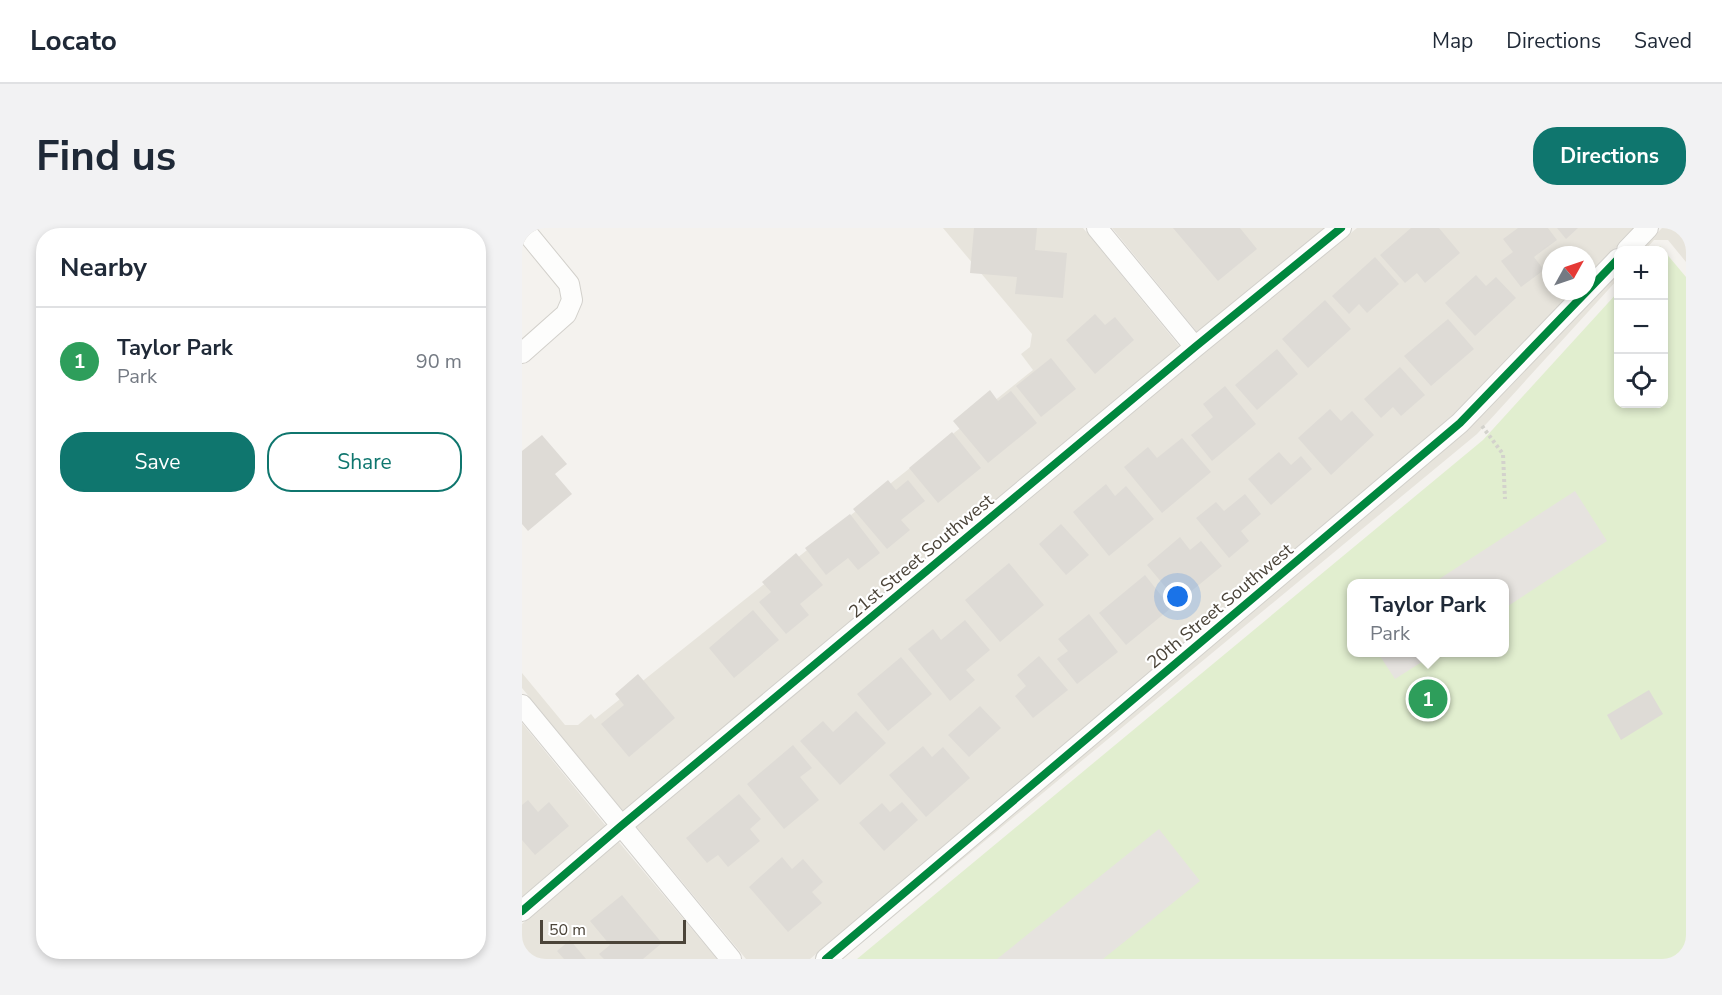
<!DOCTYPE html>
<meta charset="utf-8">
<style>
:root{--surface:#fff;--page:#f2f2f3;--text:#1f2937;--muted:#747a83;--line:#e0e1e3;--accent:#0f766e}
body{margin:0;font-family:"Nunito Sans",sans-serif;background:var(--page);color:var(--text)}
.controls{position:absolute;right:18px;top:18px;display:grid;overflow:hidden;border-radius:12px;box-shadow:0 3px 9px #0003}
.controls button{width:54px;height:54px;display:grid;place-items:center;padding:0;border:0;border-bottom:2px solid var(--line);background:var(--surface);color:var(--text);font:30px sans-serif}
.compass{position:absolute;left:1020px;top:18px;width:54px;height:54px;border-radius:50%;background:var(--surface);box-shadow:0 3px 9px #0003;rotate:50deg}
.scale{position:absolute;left:18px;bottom:15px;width:146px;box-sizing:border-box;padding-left:6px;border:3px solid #4b4439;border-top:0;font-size:16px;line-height:21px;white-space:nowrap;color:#4b4439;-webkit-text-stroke:4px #fff;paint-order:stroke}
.you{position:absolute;left:656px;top:369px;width:21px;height:21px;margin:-15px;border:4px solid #fff;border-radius:50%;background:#1a73e8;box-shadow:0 0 0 9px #1a73e833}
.badge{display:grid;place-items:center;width:39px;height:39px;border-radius:50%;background:var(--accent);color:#fff;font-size:20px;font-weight:700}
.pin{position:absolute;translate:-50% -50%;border:3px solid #fff;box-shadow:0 2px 6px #0006}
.popup{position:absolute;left:825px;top:351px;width:162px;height:78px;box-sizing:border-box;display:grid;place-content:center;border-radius:12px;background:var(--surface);filter:drop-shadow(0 2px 4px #0005);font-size:20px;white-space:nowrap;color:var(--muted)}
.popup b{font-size:22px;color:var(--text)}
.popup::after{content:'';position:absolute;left:50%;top:100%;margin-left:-12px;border:12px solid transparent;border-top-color:var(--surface)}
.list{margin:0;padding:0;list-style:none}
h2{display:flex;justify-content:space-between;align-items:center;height:78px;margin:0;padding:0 24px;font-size:26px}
h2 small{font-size:20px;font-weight:400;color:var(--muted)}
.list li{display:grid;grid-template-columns:39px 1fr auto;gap:18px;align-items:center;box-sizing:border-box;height:108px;padding:0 24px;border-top:2px solid var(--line)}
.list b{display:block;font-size:22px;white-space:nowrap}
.list p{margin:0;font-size:20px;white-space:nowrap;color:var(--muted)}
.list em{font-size:20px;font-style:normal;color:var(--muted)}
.actions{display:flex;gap:12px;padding:18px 24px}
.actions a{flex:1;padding:14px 0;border:2px solid var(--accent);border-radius:24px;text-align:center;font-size:21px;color:var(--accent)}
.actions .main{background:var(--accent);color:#fff}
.icon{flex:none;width:33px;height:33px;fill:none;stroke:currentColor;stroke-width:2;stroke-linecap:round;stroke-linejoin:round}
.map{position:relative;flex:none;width:1164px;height:731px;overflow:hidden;border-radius:24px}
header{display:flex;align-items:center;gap:36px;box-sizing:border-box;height:84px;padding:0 30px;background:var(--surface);border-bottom:2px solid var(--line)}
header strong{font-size:28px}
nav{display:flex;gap:33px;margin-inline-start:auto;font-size:21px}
.intro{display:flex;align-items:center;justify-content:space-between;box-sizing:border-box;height:144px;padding:0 36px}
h1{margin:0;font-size:42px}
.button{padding:15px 27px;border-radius:24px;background:var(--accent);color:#fff;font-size:21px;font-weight:700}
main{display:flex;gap:36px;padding:0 36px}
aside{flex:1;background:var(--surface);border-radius:24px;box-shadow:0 3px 9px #0003}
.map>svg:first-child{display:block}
.residential{fill:#e7e4dc}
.green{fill:#e1eecf;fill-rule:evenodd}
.parking{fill:#e6e3df}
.building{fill:#dedbd6}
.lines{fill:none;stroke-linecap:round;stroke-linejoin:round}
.minor-casing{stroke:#d2d0cb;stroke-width:22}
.path{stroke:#d3d2cc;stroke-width:4;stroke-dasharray:3 3;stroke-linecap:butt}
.minor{stroke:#fdfdfc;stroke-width:20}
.cycleway-casing{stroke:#fff;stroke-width:11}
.cycleway{stroke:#00873e;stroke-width:8}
.labels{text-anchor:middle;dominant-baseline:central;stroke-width:4.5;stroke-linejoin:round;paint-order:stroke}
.street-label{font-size:18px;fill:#4b4439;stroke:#fff}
</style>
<header>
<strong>Locato</strong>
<nav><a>Map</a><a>Directions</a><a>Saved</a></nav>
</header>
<div class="intro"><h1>Find us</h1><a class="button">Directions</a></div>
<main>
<aside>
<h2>Nearby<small></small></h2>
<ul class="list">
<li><span class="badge" style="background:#2e9e5b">1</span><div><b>Taylor Park</b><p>Park</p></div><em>90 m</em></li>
</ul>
<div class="actions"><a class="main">Save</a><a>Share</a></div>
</aside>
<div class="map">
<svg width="1164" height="731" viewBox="0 0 1164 731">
<rect width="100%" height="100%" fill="#f4f2ee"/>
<path class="residential" d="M421 0H561L658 119 101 583 0 460V445L43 497H56L69 486 73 491 511 142 499 126 508 119 510 106Z
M590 0H804L675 104Z
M835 0H1113L1065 49V27H1029V63H1052L931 188 288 731H224L114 598 679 127Z
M1140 0H1164V34L1146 12H1132L1123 22H1119Z
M1096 45V51L955 206 320 731 944 203Z
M0 495 84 598 0 670Z
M96 613 195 731H0V696Z"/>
<path class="green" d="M1138 18 1164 49V731H335L961 212 1096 64V176H1142V22H1134ZM830 356H982V424H830Z"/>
<path class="parking" d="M1053 263 1085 313 983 380 982 356 911 355Z
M856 425H914L873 451Z
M637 601 678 653 581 731H475Z"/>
<path class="building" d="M452 0H515L513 22 545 25 541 70 493 66 495 49 448 45Z
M651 0H718L735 21 696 53Z
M889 0H917L938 25 903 55 895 45 883 55 858 27Z
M996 0H1026L1035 12 1012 29 1022 42 999 59 979 33 991 24 981 11Z
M1035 0H1056L1044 11Z
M853 29 877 56 845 85 837 76 827 86 810 68Z
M954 47 964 58 974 49 994 70 953 108 923 75Z
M803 72 829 101 786 140 760 111Z
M573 86 583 97 593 89 612 112 573 146 544 112Z
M926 91 952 121 909 158 882 128Z
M755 121 776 146 735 182 713 157Z
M529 130 554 161 519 189 494 158Z
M878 139 903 167 879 188 871 179 859 190 842 171Z
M703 158 734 196 690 233 669 207 691 189 681 176Z
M468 162 476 173 489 163 515 195 466 235 431 193Z
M808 181 819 193 830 183 852 207 809 247 776 210Z
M430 204 459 240 416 275 387 240Z
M20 207 45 236 33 246 50 266 6 303 0 296V223Z
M660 210 689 244 640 285 602 239 626 219 635 230Z
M757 224 769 237 779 228 790 241 749 277 726 251Z
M366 252 374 262 386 252 403 273 379 292 388 302 365 321 331 281Z
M584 256 593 268 604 258 632 291 587 328 551 284Z
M723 266 739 286 719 303 727 313 707 330 674 290 694 274 702 283Z
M328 286 358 325 336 342 326 330 304 347 283 320Z
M539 296 567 327 544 347 517 316Z
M658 309 668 322 679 313 700 338 656 374 625 337Z
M274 325 301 357 278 376 287 387 264 406 237 374 249 364 240 354Z
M487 335 522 377 478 414 443 372Z
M623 347 649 380 604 417 577 385Z
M231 382 257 412 212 450 187 420Z
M567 386 596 424 555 456 535 431 546 423 536 411Z
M443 392 468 422 444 442 453 452 428 473 386 421 411 401 419 412Z
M517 428 546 462 511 490 493 468 504 458 495 447Z
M379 429 410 466 366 503 335 466Z
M116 446 153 490 107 529 79 496 102 477 93 466Z
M1127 462 1141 486 1099 512 1085 487Z
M458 478 479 500 447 529 426 507Z
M334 483 364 515 318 557 278 513 301 493 311 504Z
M271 517 290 540 278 549 297 572 262 601 225 556Z
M401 518 410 529 421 519 448 550 404 589 367 547Z
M217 566 239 591 228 601 238 613 206 639 196 627 185 635 164 610Z
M6 572 16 584 27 574 47 598 13 627 0 612V577Z
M380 574 396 592 362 623 337 595 360 575 368 584Z
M260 629 270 641 281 631 301 654 290 664 300 675 266 704 227 659Z
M100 667 140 715 121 731H82L77 726 88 717 68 693Z
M48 712 64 731H42L35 723Z"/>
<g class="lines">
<g class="minor-casing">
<path id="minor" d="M575 0 673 119
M1105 22 1126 0
M0 125 44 86 50 72 47 56 1 0
M0 477 209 731
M0 683 99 598 673 119 819 0
M304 731 938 195 1096 31"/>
</g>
<path class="path" d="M960 198 981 226 983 271"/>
<use href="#minor" class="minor"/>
<g class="cycleway-casing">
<path id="cycleway" d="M0 683 99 598 673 119 819 0
M304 731 938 195 1096 31"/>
</g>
<use href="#cycleway" class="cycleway"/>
</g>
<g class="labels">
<g class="street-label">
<text transform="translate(399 328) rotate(-40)">21st Street Southwest</text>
<text transform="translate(698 378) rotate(-40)">20th Street Southwest</text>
</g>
</g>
</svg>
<div class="controls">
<button>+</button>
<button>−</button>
<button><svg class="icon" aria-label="locate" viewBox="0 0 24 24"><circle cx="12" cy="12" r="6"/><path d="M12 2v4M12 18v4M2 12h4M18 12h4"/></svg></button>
</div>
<svg class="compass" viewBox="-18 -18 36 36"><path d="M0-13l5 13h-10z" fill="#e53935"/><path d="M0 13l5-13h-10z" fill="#747a83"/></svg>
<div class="scale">50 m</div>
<div class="you"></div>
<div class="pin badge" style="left:906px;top:471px;background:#2e9e5b">1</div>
<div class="popup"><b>Taylor Park</b>Park</div>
</div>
</main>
